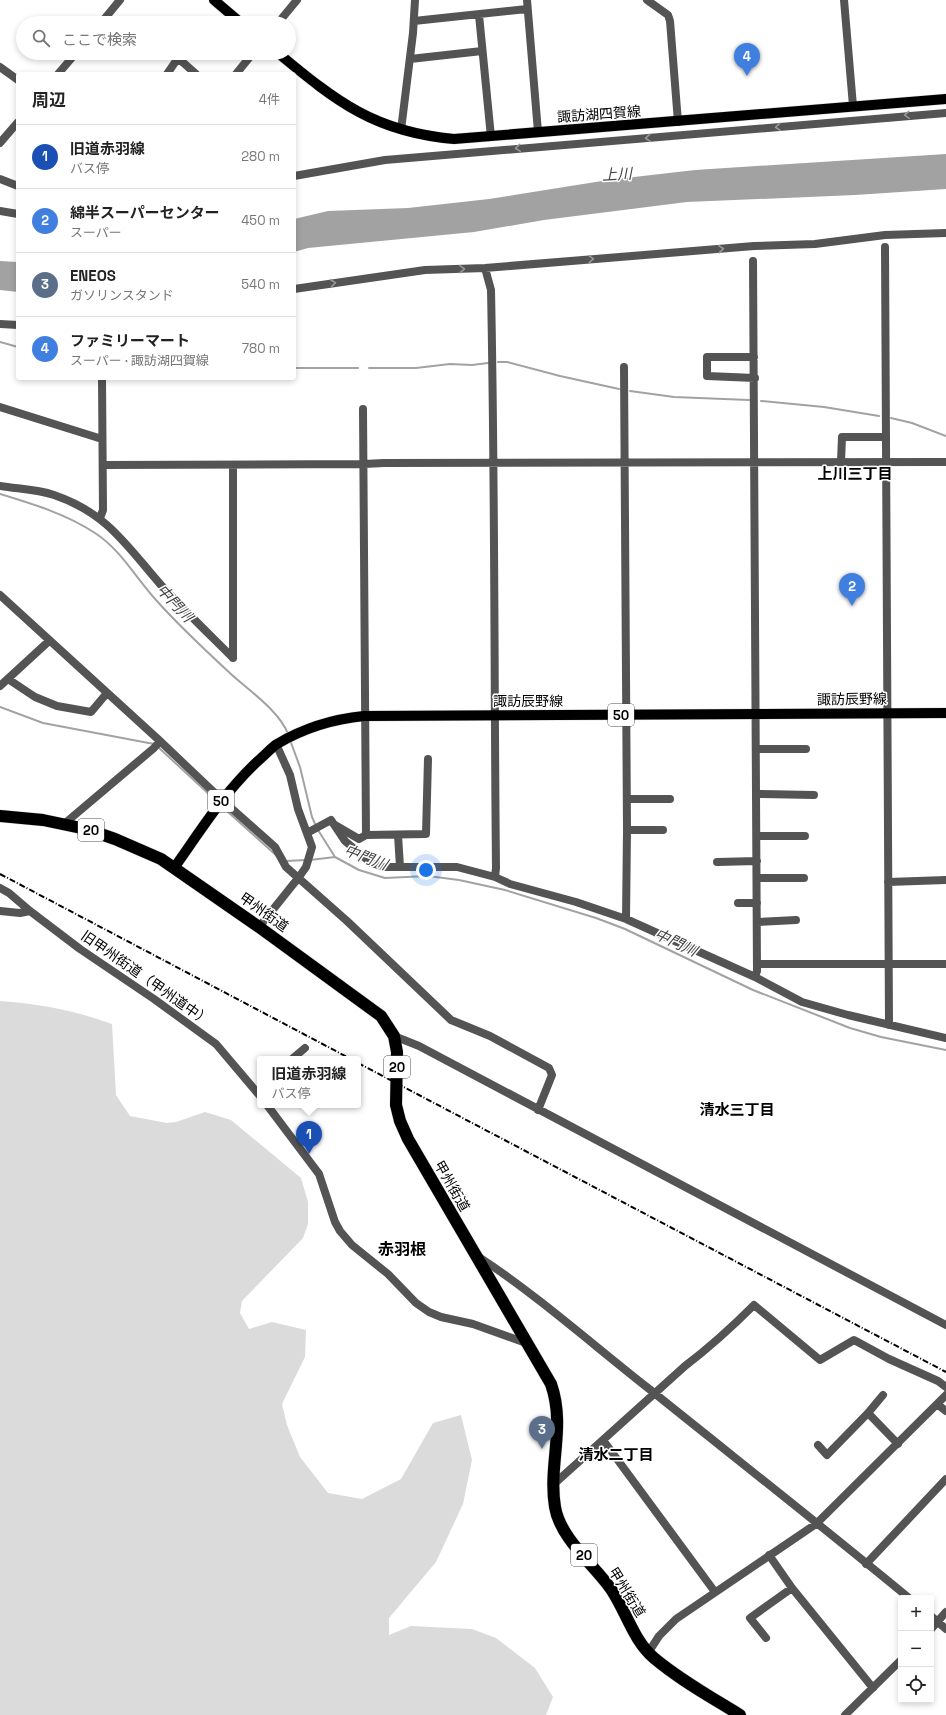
<!DOCTYPE html>
<html lang="ja">
<meta charset="utf-8">
<style>
:root{--surface:#fff;--page:#f2f2f2;--text:#222;--muted:#767676;--line:#e0e0e0;--accent:#0f766e}
body{margin:0;font-family:"Space Grotesk","Noto Sans JP",sans-serif;background:var(--page);color:var(--text)}
.controls{position:absolute;right:12px;bottom:12px;display:grid;overflow:hidden;border-radius:4px;box-shadow:0 2px 6px #0003}
.controls button{width:36px;height:36px;display:grid;place-items:center;padding:0;border:0;border-bottom:1px solid var(--line);background:var(--surface);color:var(--text);font:20px sans-serif}
.you{position:absolute;left:426px;top:870px;width:14px;height:14px;margin:-10px;border:3px solid #fff;border-radius:50%;background:#1a73e8;box-shadow:0 0 0 6px #1a73e833}
.badge{display:grid;place-items:center;width:26px;height:26px;border-radius:50%;background:var(--accent);color:#fff;font-size:13px;font-weight:700}
.pin{position:absolute;translate:-50% -33px;filter:drop-shadow(0 1px 2px #0008)}
.pin::after{content:'';position:absolute;top:21px;width:14px;height:12px;background:inherit;clip-path:polygon(0 0,100% 0,50% 100%)}
.popup{position:absolute;left:257px;top:1056px;width:104px;height:52px;box-sizing:border-box;display:grid;place-content:center;border-radius:4px;background:var(--surface);filter:drop-shadow(0 1px 3px #0005);font-size:13px;white-space:nowrap;color:var(--muted)}
.popup b{font-size:15px;color:var(--text)}
.popup::after{content:'';position:absolute;left:50%;top:100%;margin-left:-8px;border:8px solid transparent;border-top-color:var(--surface)}
.list{margin:0;padding:0;list-style:none}
h2{display:flex;justify-content:space-between;align-items:center;height:52px;margin:0;padding:0 16px;font-size:17px}
h2 small{font-size:13px;font-weight:400;color:var(--muted)}
.list li{display:grid;grid-template-columns:26px 1fr auto;gap:12px;align-items:center;box-sizing:border-box;height:64px;padding:0 16px;border-top:1px solid var(--line)}
.list b{display:block;font-size:15px;white-space:nowrap}
.list p{margin:0;font-size:13px;white-space:nowrap;color:var(--muted)}
.list em{font-size:13px;font-style:normal;color:var(--muted)}
.icon{flex:none;width:22px;height:22px;fill:none;stroke:currentColor;stroke-width:2;stroke-linecap:round;stroke-linejoin:round}
.map{position:relative;flex:none;width:946px;height:1715px;overflow:hidden}
.search{position:absolute;background:var(--surface);box-shadow:0 2px 6px #0003;left:16px;top:16px;width:280px;height:44px;display:flex;align-items:center;gap:10px;box-sizing:border-box;padding:0 14px;border-radius:22px;color:var(--muted);font-size:15px}
.panel{position:absolute;background:var(--surface);box-shadow:0 2px 6px #0003;left:16px;top:72px;width:280px;height:308px;border-radius:4px}
.map>svg:first-child{display:block}
.green{fill:#dbdbdb}
.water{fill:#a2a2a2}
.lines{fill:none;stroke-linecap:round;stroke-linejoin:round}
.stream{stroke:#a2a2a2;stroke-width:2}
.major-casing{stroke:#dbdbdb;stroke-width:11}
.highway-casing{stroke:#dbdbdb;stroke-width:13}
.minor{stroke:#545454;stroke-width:8}
.major{stroke:#000;stroke-width:10}
.highway{stroke:#000;stroke-width:12}
.rail{stroke:#000;stroke-width:2;stroke-dasharray:6 2 1 2;stroke-linecap:butt}
.oneway{stroke:#989898}
.labels{text-anchor:middle;dominant-baseline:central;stroke-width:3;stroke-linejoin:round;paint-order:stroke}
.shield{fill:#fff;stroke:#4c4c4c;stroke-width:1}
.shield-label{font-size:13px;font-weight:bold;fill:#000}
.street-label{font-size:14px;fill:#000;stroke:#fff}
.water-label{font-size:15px;font-style:italic;fill:#434343;stroke:#fff}
.neighbourhood-label{font-size:15px;font-weight:bold;fill:#000;stroke:#fff}
.quarter-label{font-size:16px;font-weight:bold;fill:#000;stroke:#fff}
</style>
<div class="map">
<svg width="946" height="1715" viewBox="0 0 946 1715">
<rect width="100%" height="100%" fill="#fff"/>
<path class="green" d="M0 1001C40 1004 73 1010 112 1024L116 1095 130 1116 167 1123 176 1122 205 1112 231 1120 301 1178 308 1202V1224L303 1238 242 1301 240 1313 249 1329 272 1322 306 1330 305 1357 282 1404 287 1425 300 1457 328 1493 362 1499 401 1479 433 1423 461 1415 472 1460 463 1504 436 1562 389 1618V1635L411 1626 472 1629 496 1638 535 1668 553 1697 546 1715H0Z"/>
<path class="water" d="M946 154V189L855 195 687 202 544 220 474 232 308 248 294 252V219L328 211 408 208 489 199 608 180 695 170Z
M0 261 18 262V292L0 290Z"/>
<g class="lines">
<path class="stream" d="M0 342 18 347
M498 362H507L560 376 619 389
M294 368H358
M369 368H416L450 364 472 365 488 363
M630 391 674 397 749 400
M761 401 824 407 879 416
M891 418 912 423 946 436
M0 494C33 504 66 514 95 533 120 549 136 578 156 600 180 627 206 651 232 675 250 691 280 712 288 734
M0 707 43 723 154 744
M290 740 300 767 312 817 316 826
M158 747 211 796
M228 812 277 856
M318 830 335 857 359 870 385 878 428 876 459 880 505 890 596 918 625 929 753 990 850 1028 881 1037 946 1050
M310 860 335 857
M286 861 306 860"/>
<g class="major-casing">
<path id="major" d="M214 0 241 23
M278 53C337 102 375 132 454 139L946 99
M174 868C201 830 225 791 259 760 265 755 271 748 277 744 304 728 333 719 364 716L946 713"/>
</g>
<g class="highway-casing">
<path id="highway" d="M0 816 43 820 86 829 115 839 161 859 259 927 381 1016 394 1036 397 1052 396 1105 400 1121 408 1139 551 1384C566 1427 548 1465 555 1507 560 1538 594 1565 611 1589 626 1611 633 1640 654 1658 680 1680 711 1697 740 1715"/>
</g>
<path class="minor" d="M527 0 538 132
M647 0 668 15 670 21 678 122
M844 0 853 106
M479 15 491 137
M414 21 527 9
M101 23 120 0
M278 23 297 0
M410 59 482 51
M0 67 18 80
M58 74 76 53
M167 74 178 58 196 74
M236 74 253 53
M401 130 413 33 415 0
M0 143 18 122
M294 176 385 160 946 113
M0 179 18 186
M0 211 18 214
M885 247 889 1025
M753 261 757 971 755 977
M485 268 491 290C495 483 494 675 496 868L495 877
M294 289 425 270 485 268 754 246 815 244 885 235 946 233
M0 324 18 325
M754 357H707V376L755 378
M624 367 627 830 626 919
M0 407 102 439
M363 409 366 835
M841 462 842 437H885
M103 465 364 464 384 463 946 462
M233 465V658
M0 486C18 489 36 489 54 495 107 513 126 545 161 585 184 610 209 634 233 658
M100 518 103 510 102 378
M0 595 160 741 222 800 275 847 286 867 347 921 451 1020 490 1036 549 1068 552 1075 538 1110
M8 679 35 697 57 706 91 712 107 693
M0 686 49 641
M757 749H806
M757 794 814 795
M627 799H670
M64 824 154 748 160 741
M335 825 359 839 366 835 426 834 428 759
M627 830H663
M307 833 331 820 345 841 371 863 385 867H457L495 877 510 884 576 902 626 919 755 977 802 1002 848 1015 946 1038
M398 835 400 867
M757 836H805
M717 862 757 861
M757 878H804
M888 882 946 880
M0 888 9 893 30 911 80 949 154 999 216 1044 260 1096
M738 903H757
M0 911 20 913 30 911
M757 922 796 920
M259 927 299 877 306 867 312 847 298 809 290 775 276 744
M757 964H946
M394 1036 419 1046 946 1325
M292 1059 305 1048
M267 1105 319 1174 335 1222 340 1231 352 1245 388 1274 416 1303 429 1312 441 1317 473 1324 526 1343
M479 1257C538 1296 592 1344 648 1388 735 1458 823 1527 909 1598
M937 1404 946 1411
M868 1413 898 1444
M603 1440 715 1592
M818 1445 827 1455 868 1413 883 1395
M554 1484 685 1366C710 1347 732 1327 754 1305L820 1360 854 1340 889 1359 938 1381 946 1387
M769 1555 792 1588 873 1688
M866 1564 946 1479
M931 1616 946 1629
M931 1629 946 1612
M766 1638 750 1618 792 1588
M648 1653 659 1636 676 1619 816 1524 946 1395
M845 1715 901 1660"/>
<use href="#major" class="major"/>
<use href="#highway" class="highway"/>
<path class="rail" d="M0 874 351 1059
M358 1063 946 1372"/>
</g>
<defs><path id="oneway-chevron" d="M-2-3.5L2.5 0L-2 3.5" fill="none" stroke-width="1.6" stroke-linecap="round" stroke-linejoin="round"/></defs>
<g class="oneway">
<use href="#oneway-chevron" transform="translate(907 115) rotate(176)"/>
<use href="#oneway-chevron" transform="translate(778 127) rotate(175)"/>
<use href="#oneway-chevron" transform="translate(648 138) rotate(175)"/>
<use href="#oneway-chevron" transform="translate(518 148) rotate(175)"/>
<use href="#oneway-chevron" transform="translate(721 249) rotate(-5)"/>
<use href="#oneway-chevron" transform="translate(591 259) rotate(-4)"/>
<use href="#oneway-chevron" transform="translate(462 269) rotate(-3)"/>
<use href="#oneway-chevron" transform="translate(333 283) rotate(-8)"/>
</g>
<g class="labels">
<g class="shield">
<rect x="608" y="704" width="26" height="22" rx="3"/>
<rect x="208" y="790" width="26" height="22" rx="3"/>
<rect x="78" y="819" width="26" height="22" rx="3"/>
<rect x="384" y="1056" width="26" height="22" rx="3"/>
<rect x="571" y="1544" width="26" height="22" rx="3"/>
</g>
<g class="shield-label">
<text x="621" y="715">50</text>
<text x="221" y="801">50</text>
<text x="91" y="830">20</text>
<text x="397" y="1067">20</text>
<text x="584" y="1555">20</text>
</g>
<g class="street-label">
<text transform="translate(599 114) rotate(-4)">諏訪湖四賀線</text>
<text transform="translate(852 699) rotate(-1)">諏訪辰野線</text>
<text x="528" y="701">諏訪辰野線</text>
<text transform="translate(264 912) rotate(35)">甲州街道</text>
<text transform="translate(146 978) rotate(35)">旧甲州街道（甲州道中）</text>
<text transform="translate(452 1186) rotate(60)">甲州街道</text>
<text transform="translate(627 1592) rotate(58)">甲州街道</text>
</g>
<g class="water-label">
<text transform="translate(617 174) rotate(-3)">上川</text>
<text transform="translate(175 603) rotate(47)">中門川</text>
<text transform="translate(366 857) rotate(21)">中門川</text>
<text transform="translate(676 942) rotate(25)">中門川</text>
</g>
<g class="neighbourhood-label">
<text x="855" y="473">上川三丁目</text>
<text x="737" y="1109">清水三丁目</text>
<text x="616" y="1454">清水二丁目</text>
</g>
<g class="quarter-label">
<text x="402" y="1249">赤羽根</text>
</g>
</g>
</svg>
<div class="controls">
<button>+</button>
<button>−</button>
<button><svg class="icon" aria-label="locate" viewBox="0 0 24 24"><circle cx="12" cy="12" r="6"/><path d="M12 2v4M12 18v4M2 12h4M18 12h4"/></svg></button>
</div>
<div class="you"></div>
<div class="pin badge" style="left:309px;top:1154px;background:#1a4fb4">1</div>
<div class="popup"><b>旧道赤羽線</b>バス停</div>
<div class="pin badge" style="left:852px;top:606px;background:#3f7fe0">2</div>
<div class="pin badge" style="left:542px;top:1449px;background:#5c6f8a">3</div>
<div class="pin badge" style="left:747px;top:76px;background:#3f7fe0">4</div>
<div class="search"><svg class="icon" aria-label="search" viewBox="0 0 24 24"><circle cx="10" cy="10" r="6"/><path d="M15 15l6 6"/></svg>ここで検索</div>
<section class="panel">
<h2>周辺<small>4件</small></h2>
<ul class="list">
<li><span class="badge" style="background:#1a4fb4">1</span><div><b>旧道赤羽線</b><p>バス停</p></div><em>280 m</em></li>
<li><span class="badge" style="background:#3f7fe0">2</span><div><b>綿半スーパーセンター</b><p>スーパー</p></div><em>450 m</em></li>
<li><span class="badge" style="background:#5c6f8a">3</span><div><b>ENEOS</b><p>ガソリンスタンド</p></div><em>540 m</em></li>
<li><span class="badge" style="background:#3f7fe0">4</span><div><b>ファミリーマート</b><p>スーパー · 諏訪湖四賀線</p></div><em>780 m</em></li>
</ul>
</section>
</div>
